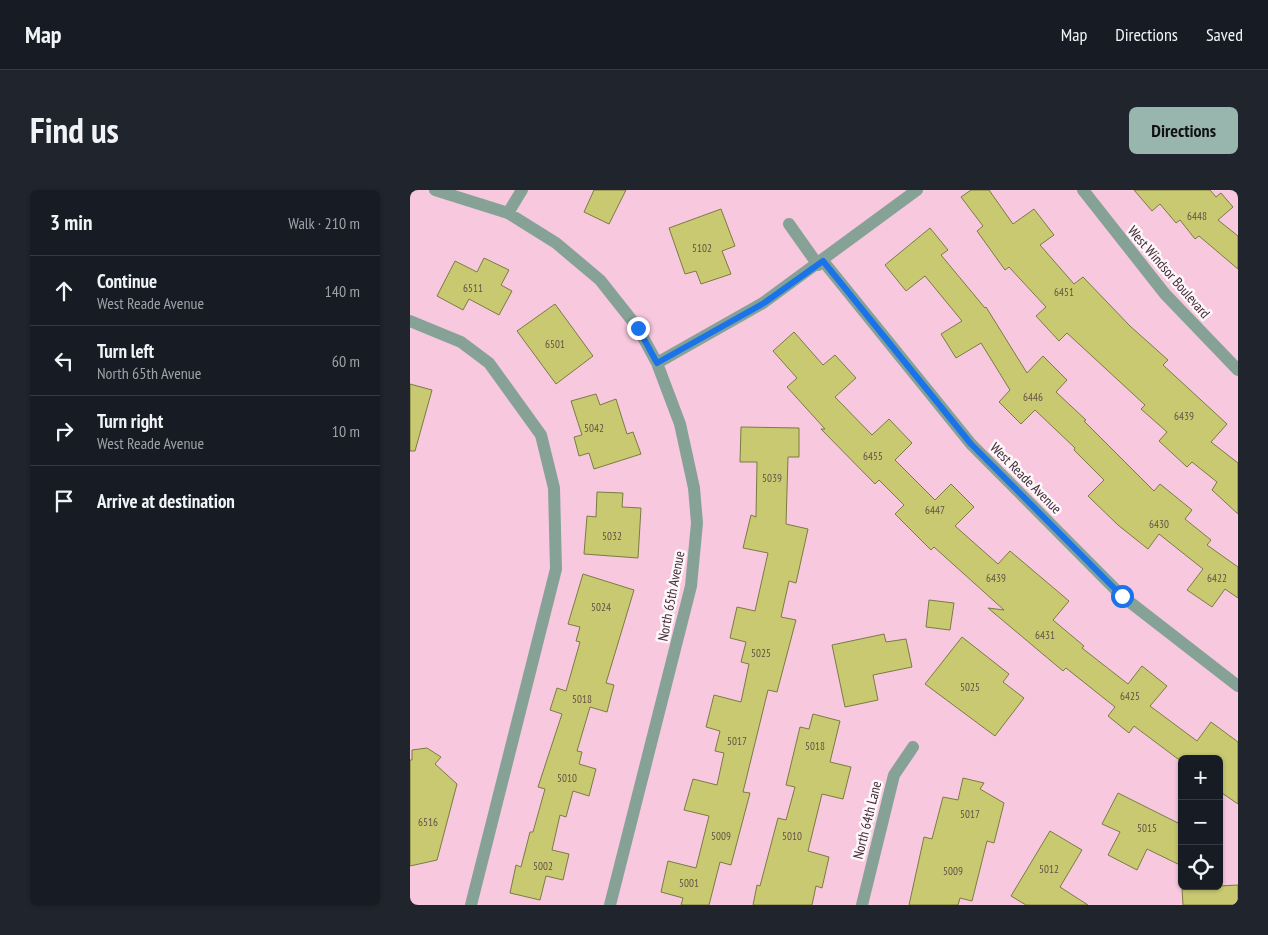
<!DOCTYPE html>
<meta charset="utf-8">
<style>
:root{--surface:#171b24;--page:#20242c;--text:#f1f3f6;--muted:#9ea1a6;--line:#363941;--accent:#99b6ae}
body{margin:0;font-family:"PT Sans Narrow",sans-serif;background:var(--page);color:var(--text)}
.controls{position:absolute;right:15px;bottom:15px;display:grid;overflow:hidden;border-radius:8px;box-shadow:0 1px 4px #0004}
.controls button{width:45px;height:45px;display:grid;place-items:center;padding:0;border:0;border-bottom:1px solid var(--line);background:var(--surface);color:var(--text);font:25px sans-serif}
.stop{position:absolute;width:15px;height:15px;margin:-11px;border:4px solid #1a73e8;border-radius:50%;background:#fff}
.stop.end{background:#1a73e8;border-color:#fff;box-shadow:0 1px 5px #0008}
.list{margin:0;padding:0;list-style:none}
h2{display:flex;justify-content:space-between;align-items:center;height:65px;margin:0;padding:0 20px;font-size:21px}
h2 small{font-size:16px;font-weight:400;color:var(--muted)}
.list li{display:grid;grid-template-columns:32px 1fr auto;gap:15px;align-items:center;box-sizing:border-box;height:70px;padding:0 20px;border-top:1px solid var(--line)}
.list b{display:block;font-size:19px;white-space:nowrap}
.list p{margin:0;font-size:16px;white-space:nowrap;color:var(--muted)}
.list em{font-size:16px;font-style:normal;color:var(--muted)}
.icon{flex:none;width:28px;height:28px;fill:none;stroke:currentColor;stroke-width:2;stroke-linecap:round;stroke-linejoin:round}
.map{position:relative;flex:none;width:828px;height:715px;overflow:hidden;border-radius:8px}
header{display:flex;align-items:center;gap:30px;box-sizing:border-box;height:70px;padding:0 25px;background:var(--surface);border-bottom:1px solid var(--line)}
header strong{font-size:24px}
nav{display:flex;gap:28px;margin-inline-start:auto;font-size:18px}
.intro{display:flex;align-items:center;justify-content:space-between;box-sizing:border-box;height:120px;padding:0 30px}
h1{margin:0;font-size:35px}
.button{padding:12px 22px;border-radius:8px;background:var(--accent);color:#111;font-size:18px;font-weight:700}
main{display:flex;gap:30px;padding:0 30px}
aside{flex:1;background:var(--surface);border-radius:8px;box-shadow:0 1px 4px #0004}
.map>svg:first-child{display:block}
.building{fill:#c9c972;stroke:#7b7b43}
.lines{fill:none;stroke-linecap:round;stroke-linejoin:round}
.minor{stroke:#86a296;stroke-width:12}
.route{stroke:#1a73e8;stroke-width:6}
.labels{text-anchor:middle;dominant-baseline:central;stroke-width:5;stroke-linejoin:round;paint-order:stroke}
.number-label{font-size:11px;fill:#645245}
.street-label{font-size:14px;fill:#422b36;stroke:#fdf7fa}
</style>
<header>
<strong>Map</strong>
<nav><a>Map</a><a>Directions</a><a>Saved</a></nav>
</header>
<div class="intro"><h1>Find us</h1><a class="button">Directions</a></div>
<main>
<aside>
<h2>3 min<small>Walk · 210 m</small></h2>
<ul class="list">
<li><svg class="icon" aria-label="ahead" viewBox="0 0 24 24"><path d="M12 20V5M6 11l6-6 6 6"/></svg><div><b>Continue</b><p>West Reade Avenue</p></div><em>140 m</em></li>
<li><svg class="icon" aria-label="left" viewBox="0 0 24 24"><path d="M17 20v-9H6M10 6l-5 5 5 5"/></svg><div><b>Turn left</b><p>North 65th Avenue</p></div><em>60 m</em></li>
<li><svg class="icon" aria-label="right" viewBox="0 0 24 24"><path d="M7 20v-9h11M14 6l5 5-5 5"/></svg><div><b>Turn right</b><p>West Reade Avenue</p></div><em>10 m</em></li>
<li><svg class="icon" aria-label="arrive" viewBox="0 0 24 24"><path d="M6 21V4h12l-3 4 3 4H6"/></svg><div><b>Arrive at destination</b></div></li>
</ul>
</aside>
<div class="map">
<svg width="828" height="715" viewBox="0 0 828 715">
<rect width="100%" height="100%" fill="#f8c8de"/>
<path class="building" d="M184 0H216L199 34 174 22Z
M561 0H579L603 34 624 19 644 45 630 55 664 94 673 87 720 136 758 170 753 175 817 234 801 252 828 273V324L802 300 807 292 782 272 777 277 749 251 757 242 731 219 735 215 657 143 649 151 626 126 636 117 599 77 595 80 567 41 573 36 551 7Z
M724 0H800L806 7 811 3 823 17 808 30 828 46V79L789 46 785 49 770 30 766 33 750 14 742 21Z
M311 19 325 56 312 61 321 84 291 94 286 81 275 84 259 38Z
M520 38 538 60 531 65 575 118 576 117 617 183 633 166 657 190 646 202 676 230 674 231 744 301 750 294 782 320 775 329 801 350 797 355 828 377V408L815 399 802 417 777 400 793 379 749 344 738 359 708 335 678 306 694 290 664 260 665 258 625 220 611 234 589 212 600 200 571 153 546 168 531 144 552 131 515 86 496 101 475 75Z
M74 68 99 80 91 95 102 101 89 125 59 109 53 120 27 106 45 71 67 82Z
M145 114 183 166 146 194 107 141Z
M384 142 413 175 425 165 446 188 425 207 462 245 479 229 502 253 485 270 525 310 541 294 564 317 545 336 588 374 600 361 659 411 643 430 674 456 672 458 718 494 732 476 757 496 740 516 787 551 801 532 828 552V614L809 601V569H768L724 536 719 543 698 526 705 517 656 478 653 481 578 418 594 420 524 357 521 360 485 324 494 315 469 290 465 294 411 239H415L377 197 387 188 363 161Z
M0 194 22 200 5 261H0Z
M186 204 190 215 206 209 217 244 223 242 231 264 184 279 179 263 169 266 164 247 172 245 161 211Z
M331 237 389 238V267H378L376 334 398 339 386 393 379 391 371 427 386 430 367 502 358 500 333 602 340 603 321 675 310 672 299 715H271L273 708 251 702 258 671 286 678 299 626 274 620 283 589 307 595 314 563 305 561 310 541 296 537 304 505 331 512 339 474 331 472 336 452 320 448 327 417 345 421 358 363 333 358 341 325 346 327 347 272H330Z
M187 302 213 303 212 317 231 318 228 368 174 364 177 326 186 327Z
M173 384 224 400 196 493 204 495 197 522 180 517 167 561 172 562 169 574 186 579 179 606 163 601 156 627 150 625 142 660 159 664 153 690 136 686 130 710 100 703 106 675 111 677 120 642H123L135 599 128 597 152 524 140 520 147 498 156 501 170 452 166 451 170 437 158 434Z
M519 410 544 413 540 440 516 437Z
M474 444 476 452 496 449 502 477 463 485 468 510 435 517 422 455Z
M552 447 599 484 593 492 614 508 585 546 515 494Z
M403 524 430 531 420 572 441 577 433 609 412 604 398 661 419 667 412 698 406 696 402 715H343L347 695 350 696 368 628 376 630 385 597 376 595 390 537 399 539Z
M17 558 31 567 25 574 47 594 27 670 0 676V570H2V560Z
M553 588 574 593 570 599 594 613 584 653 577 651 562 711 550 708 548 715H499L514 647 522 649 533 607 548 610Z
M708 603 772 635V676L737 659 727 680 698 665 710 642 692 634Z
M640 641 672 660 650 697 678 715H616L601 706Z
M828 695V715H773L772 698Z"/>
<g class="lines">
<path class="minor" d="M25 0 98 23 146 53 190 90 228 138 247 173 270 234 284 298 287 333 281 396 200 715
M673 0 755 104 828 180
M98 23 112 0
M379 34 408 75
M413 71 561 254 712 406 828 496
M0 131 51 152 79 173 131 245 144 298 146 379 61 715
M247 173 353 113 507 0
M452 715 484 585 503 557"/>
</g>
<g class="lines">
<path class="route" d="M228 138 247 173 354 113 413 71 561 254 712 406"/>
</g>
<g class="labels">
<g class="number-label">
<text x="787" y="26">6448</text>
<text x="292" y="58">5102</text>
<text x="63" y="98">6511</text>
<text x="654" y="102">6451</text>
<text x="145" y="154">6501</text>
<text x="623" y="207">6446</text>
<text x="774" y="226">6439</text>
<text x="184" y="238">5042</text>
<text x="463" y="266">6455</text>
<text x="362" y="288">5039</text>
<text x="525" y="320">6447</text>
<text x="749" y="334">6430</text>
<text x="202" y="346">5032</text>
<text x="586" y="388">6439</text>
<text x="807" y="388">6422</text>
<text x="191" y="417">5024</text>
<text x="635" y="445">6431</text>
<text x="351" y="463">5025</text>
<text x="560" y="497">5025</text>
<text x="720" y="506">6425</text>
<text x="172" y="509">5018</text>
<text x="327" y="551">5017</text>
<text x="405" y="556">5018</text>
<text x="157" y="588">5010</text>
<text x="560" y="624">5017</text>
<text x="18" y="632">6516</text>
<text x="737" y="638">5015</text>
<text x="311" y="646">5009</text>
<text x="382" y="646">5010</text>
<text x="133" y="676">5002</text>
<text x="639" y="679">5012</text>
<text x="543" y="681">5009</text>
<text x="279" y="693">5001</text>
</g>
<g class="street-label">
<text transform="translate(759 82) rotate(49)">West Windsor Boulevard</text>
<text transform="translate(616 288) rotate(45)">West Reade Avenue</text>
<text transform="translate(261 406) rotate(-79)">North 65th Avenue</text>
<text transform="translate(457 630) rotate(-76)">North 64th Lane</text>
</g>
</g>
</svg>
<div class="controls">
<button>+</button>
<button>−</button>
<button><svg class="icon" aria-label="locate" viewBox="0 0 24 24"><circle cx="12" cy="12" r="6"/><path d="M12 2v4M12 18v4M2 12h4M18 12h4"/></svg></button>
</div>
<div class="stop" style="left:712px;top:406px"></div>
<div class="stop end" style="left:228px;top:138px"></div>
</div>
</main>
